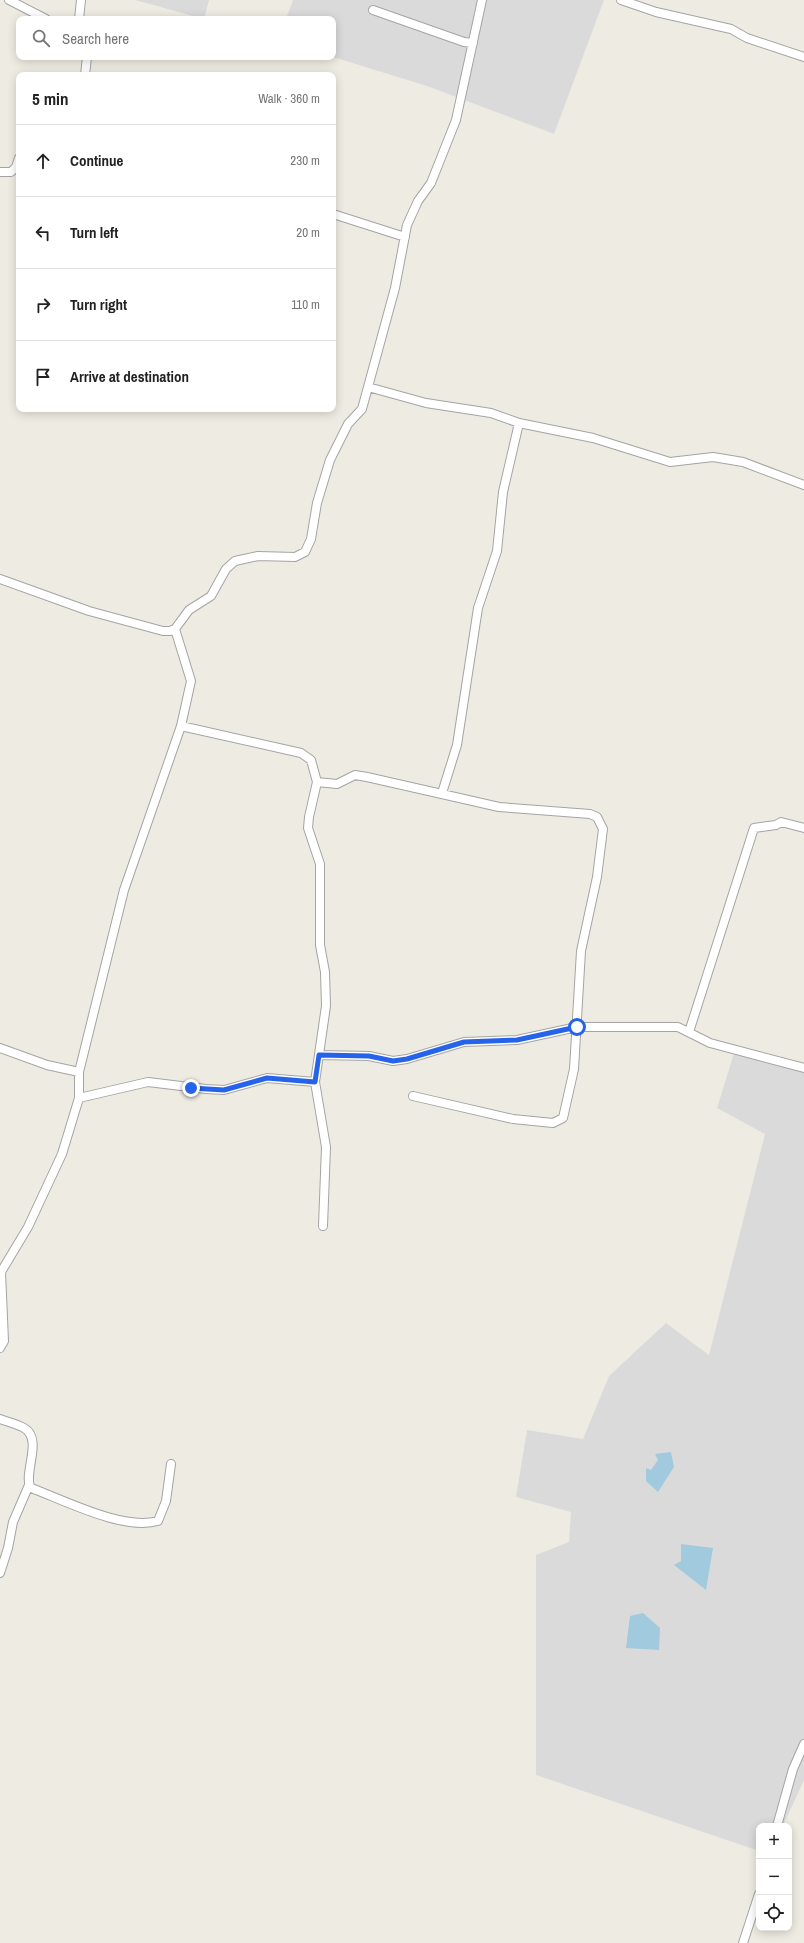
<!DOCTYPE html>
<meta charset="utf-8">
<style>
:root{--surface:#fff;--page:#f2f2f2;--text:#222;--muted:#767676;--line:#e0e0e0}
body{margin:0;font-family:"Archivo Narrow",sans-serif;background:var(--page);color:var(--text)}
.controls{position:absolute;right:12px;bottom:12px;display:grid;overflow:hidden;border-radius:8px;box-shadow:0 2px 10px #0003}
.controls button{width:36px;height:36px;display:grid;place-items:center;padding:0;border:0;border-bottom:1px solid var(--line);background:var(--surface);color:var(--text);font:20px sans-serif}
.stop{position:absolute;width:12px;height:12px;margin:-9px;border:3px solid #2563eb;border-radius:50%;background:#fff}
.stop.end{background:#2563eb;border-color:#fff;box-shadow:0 1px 4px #0008}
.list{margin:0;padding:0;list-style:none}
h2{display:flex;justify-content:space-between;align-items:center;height:52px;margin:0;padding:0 16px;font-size:17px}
h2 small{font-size:13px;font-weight:400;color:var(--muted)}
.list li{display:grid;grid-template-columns:26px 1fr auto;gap:12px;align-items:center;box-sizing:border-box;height:72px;padding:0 16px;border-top:1px solid var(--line)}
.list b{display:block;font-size:15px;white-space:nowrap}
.list em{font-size:13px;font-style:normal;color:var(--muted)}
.icon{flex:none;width:22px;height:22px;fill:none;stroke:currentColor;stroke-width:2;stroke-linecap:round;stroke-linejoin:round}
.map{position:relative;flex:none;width:804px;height:1943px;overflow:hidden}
.search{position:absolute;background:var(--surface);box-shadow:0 2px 10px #0003;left:16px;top:16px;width:320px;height:44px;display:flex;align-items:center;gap:10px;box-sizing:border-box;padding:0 14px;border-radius:8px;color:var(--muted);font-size:15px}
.panel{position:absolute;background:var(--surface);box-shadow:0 2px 10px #0003;left:16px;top:72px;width:320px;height:340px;border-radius:8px}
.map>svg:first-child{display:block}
.residential{fill:#dbdada}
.water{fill:#a1cade}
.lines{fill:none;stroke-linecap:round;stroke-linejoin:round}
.minor-casing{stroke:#a4a4a4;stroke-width:10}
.minor{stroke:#fff;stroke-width:8}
.route{stroke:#2563eb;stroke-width:5}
</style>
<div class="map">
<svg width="804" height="1943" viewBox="0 0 804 1943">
<rect width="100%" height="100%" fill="#eeece2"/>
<path class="residential" d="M135 0H209L204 19Z
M293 0H604L554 134 427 86 333 57V19H286Z
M735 1050 804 1071V1780L783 1826H759V1851L536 1775V1555L569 1542 571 1512 516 1497 527 1430 583 1439 609 1376 666 1323 709 1355 765 1134 717 1108Z"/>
<path class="water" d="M671 1452 674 1467 658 1492 646 1481V1468L651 1470 658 1460 655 1454Z
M681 1544 713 1548 706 1590 674 1565 681 1561Z
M643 1613 660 1628 659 1650 626 1648 630 1616Z"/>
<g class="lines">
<g class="minor-casing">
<path id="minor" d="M9 0 46 19
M621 0 656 12 731 29 747 38 804 57
M373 10 464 42 473 43
M79 19 81 0
M85 75 87 57
M0 172H11L16 167 19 158
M333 214 405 237
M368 387 426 403 491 413 519 423 593 438 670 462 713 457 743 462 804 485
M0 579 89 611 163 631H170L175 629
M181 726 301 753 311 760 317 782 309 817 308 828 320 864V945L325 972 326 1006 315 1082 326 1147 323 1226
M317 782 337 784 355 775 367 777 499 807 590 814 597 817 603 829 597 877 581 951 574 1069 563 1118 553 1123 513 1119 413 1096
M442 793 457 745 478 608 497 551 503 492 519 423
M689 1032 754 828 776 825 781 822 804 828
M0 1048 47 1065 79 1072
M319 1055 369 1056 393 1061 407 1059 464 1042 517 1040 577 1027H678L710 1043 804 1068
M79 1098 148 1082 206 1089 224 1090 267 1078 315 1082
M0 1348 4 1341 1 1272 28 1227 62 1154 79 1098V1072L124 890 181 726 191 681 175 629 189 610 211 596 226 569 235 561 258 556 295 557 305 552 311 539 317 503 330 460 348 424 362 409 395 288 407 225 418 201 431 183 456 120 482 0
M0 1419C8 1422 17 1424 24 1428 44 1439 22 1475 31 1488 64 1500 123 1531 158 1521L166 1501 171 1464
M0 1573 8 1548 13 1522 29 1485
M777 1826 793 1769 804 1744
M743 1943 759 1894"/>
</g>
<use href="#minor" class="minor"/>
</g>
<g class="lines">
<path class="route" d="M191 1088 224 1090 267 1078 315 1082 319 1055 369 1056 393 1061 407 1059 464 1042 517 1040 577 1027"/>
</g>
</svg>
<div class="controls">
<button>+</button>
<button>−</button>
<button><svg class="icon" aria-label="locate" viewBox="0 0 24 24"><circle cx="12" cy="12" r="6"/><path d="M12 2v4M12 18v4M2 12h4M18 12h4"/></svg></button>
</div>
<div class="stop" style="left:577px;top:1027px"></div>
<div class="stop end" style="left:191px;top:1088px"></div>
<div class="search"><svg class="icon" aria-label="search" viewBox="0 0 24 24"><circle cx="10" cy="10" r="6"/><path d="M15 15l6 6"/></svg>Search here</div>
<section class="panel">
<h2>5 min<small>Walk · 360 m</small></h2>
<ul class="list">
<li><svg class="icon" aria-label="ahead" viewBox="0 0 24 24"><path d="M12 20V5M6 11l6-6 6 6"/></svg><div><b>Continue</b></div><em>230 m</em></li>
<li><svg class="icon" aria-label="left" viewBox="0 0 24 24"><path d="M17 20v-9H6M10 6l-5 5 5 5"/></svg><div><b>Turn left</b></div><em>20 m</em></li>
<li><svg class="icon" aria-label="right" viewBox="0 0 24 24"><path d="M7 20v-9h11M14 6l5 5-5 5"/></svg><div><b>Turn right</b></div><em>110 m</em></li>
<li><svg class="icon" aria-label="arrive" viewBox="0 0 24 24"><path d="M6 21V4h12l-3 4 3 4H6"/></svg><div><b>Arrive at destination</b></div></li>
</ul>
</section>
</div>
